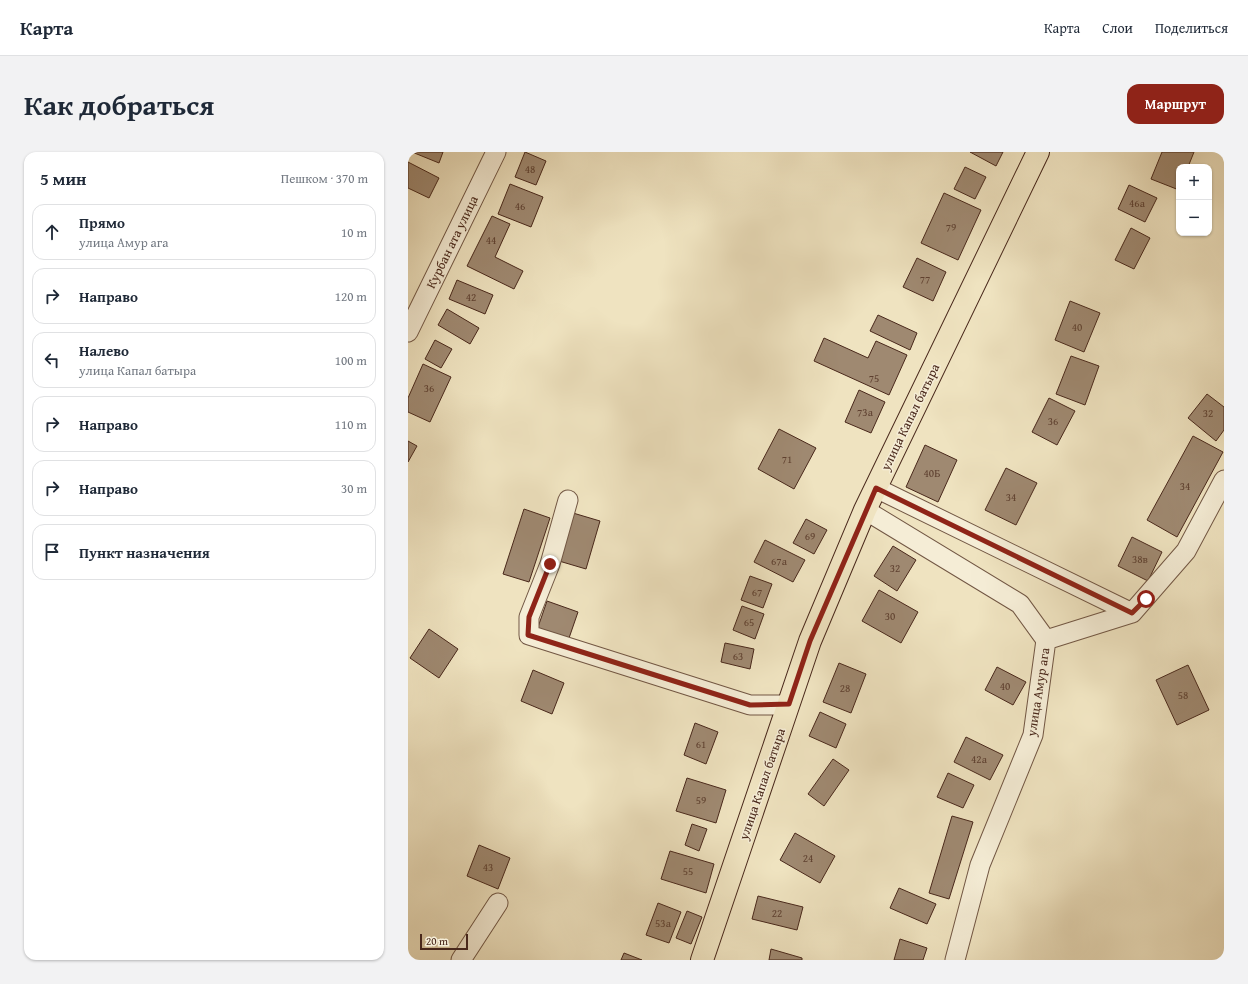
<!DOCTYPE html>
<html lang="ru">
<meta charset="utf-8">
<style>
:root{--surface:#fff;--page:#f2f2f3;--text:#1f2937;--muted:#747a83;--line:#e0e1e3;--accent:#8f2418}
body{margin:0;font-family:"Gentium Book Plus",serif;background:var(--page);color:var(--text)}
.controls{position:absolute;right:12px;top:12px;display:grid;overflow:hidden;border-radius:8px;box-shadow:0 1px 3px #0004}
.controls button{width:36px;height:36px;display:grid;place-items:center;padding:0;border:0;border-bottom:1px solid var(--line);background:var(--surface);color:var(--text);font:20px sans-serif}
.scale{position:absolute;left:12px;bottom:10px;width:48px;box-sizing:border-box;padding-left:4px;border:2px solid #49281b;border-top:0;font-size:11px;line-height:14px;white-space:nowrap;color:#49281b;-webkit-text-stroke:3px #f5edd6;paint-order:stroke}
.stop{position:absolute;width:12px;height:12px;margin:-9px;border:3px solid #8f2418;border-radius:50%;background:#fff}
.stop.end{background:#8f2418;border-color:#fff;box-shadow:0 1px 4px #0008}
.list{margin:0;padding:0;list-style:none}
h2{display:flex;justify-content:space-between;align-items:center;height:52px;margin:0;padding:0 16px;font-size:17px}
h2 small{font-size:13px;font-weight:400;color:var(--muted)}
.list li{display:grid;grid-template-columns:26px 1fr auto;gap:12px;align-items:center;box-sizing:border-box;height:56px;margin:0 8px 8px;padding:0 8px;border:1px solid var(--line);border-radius:12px}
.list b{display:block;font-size:15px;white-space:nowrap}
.list p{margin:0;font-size:13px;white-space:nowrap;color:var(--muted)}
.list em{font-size:13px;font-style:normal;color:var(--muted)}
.icon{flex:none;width:22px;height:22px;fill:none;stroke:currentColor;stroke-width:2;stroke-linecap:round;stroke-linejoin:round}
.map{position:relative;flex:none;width:816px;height:808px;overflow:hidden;border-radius:12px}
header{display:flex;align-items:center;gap:24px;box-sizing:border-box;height:56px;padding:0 20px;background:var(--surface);border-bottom:1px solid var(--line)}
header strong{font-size:19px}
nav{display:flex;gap:22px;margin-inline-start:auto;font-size:14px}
.intro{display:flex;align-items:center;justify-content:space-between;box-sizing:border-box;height:96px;padding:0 24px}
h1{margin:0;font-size:28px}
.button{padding:10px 18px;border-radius:12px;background:var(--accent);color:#fff;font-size:14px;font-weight:700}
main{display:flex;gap:24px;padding:0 24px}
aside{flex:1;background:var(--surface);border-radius:12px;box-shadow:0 1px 3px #0004}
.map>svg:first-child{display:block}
.building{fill:#9f8971;stroke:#49281b}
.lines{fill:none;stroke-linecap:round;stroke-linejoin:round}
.minor-casing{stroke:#725744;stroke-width:21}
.major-casing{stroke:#49281b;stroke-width:24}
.minor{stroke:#f5edd6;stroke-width:19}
.major{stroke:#efe3c0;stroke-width:22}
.route{stroke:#8f2418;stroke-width:5}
.labels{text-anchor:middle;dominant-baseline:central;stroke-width:3;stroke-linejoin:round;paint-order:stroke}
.number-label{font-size:11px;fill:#5e4030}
.street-label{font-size:13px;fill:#49281b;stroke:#f5edd6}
</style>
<header>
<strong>Карта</strong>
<nav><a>Карта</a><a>Слои</a><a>Поделиться</a></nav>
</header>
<div class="intro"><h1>Как добраться</h1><a class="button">Маршрут</a></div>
<main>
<aside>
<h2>5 мин<small>Пешком · 370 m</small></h2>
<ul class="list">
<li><svg class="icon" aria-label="ahead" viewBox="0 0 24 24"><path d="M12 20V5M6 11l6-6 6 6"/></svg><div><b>Прямо</b><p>улица Амур ага</p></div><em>10 m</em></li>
<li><svg class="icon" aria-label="right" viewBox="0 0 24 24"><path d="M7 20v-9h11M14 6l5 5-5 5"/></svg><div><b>Направо</b></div><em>120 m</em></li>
<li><svg class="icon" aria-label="left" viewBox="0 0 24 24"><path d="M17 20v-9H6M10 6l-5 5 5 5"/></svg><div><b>Налево</b><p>улица Капал батыра</p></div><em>100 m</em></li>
<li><svg class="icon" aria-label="right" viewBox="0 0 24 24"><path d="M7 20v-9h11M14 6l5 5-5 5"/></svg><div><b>Направо</b></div><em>110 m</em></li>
<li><svg class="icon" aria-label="right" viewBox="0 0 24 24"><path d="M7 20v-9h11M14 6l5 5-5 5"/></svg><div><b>Направо</b></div><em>30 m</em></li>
<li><svg class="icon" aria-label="arrive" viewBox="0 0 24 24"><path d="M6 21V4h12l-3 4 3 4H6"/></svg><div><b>Пункт назначения</b></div></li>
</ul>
</aside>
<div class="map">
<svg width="816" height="808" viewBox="0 0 816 808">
<rect width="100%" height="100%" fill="#efe3c0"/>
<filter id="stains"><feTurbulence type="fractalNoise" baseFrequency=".005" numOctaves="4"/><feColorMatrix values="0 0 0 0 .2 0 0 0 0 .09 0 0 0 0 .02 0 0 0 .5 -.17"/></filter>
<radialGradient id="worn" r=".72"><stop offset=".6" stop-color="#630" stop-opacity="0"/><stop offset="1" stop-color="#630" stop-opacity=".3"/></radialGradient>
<path class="building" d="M4 0H35L31 11Z
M117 0 138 9 128 33 107 25Z
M562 0H595L588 14Z
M754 0H786L780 15H771V38L743 27Z
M0 10 31 26 21 46 0 36Z
M557 15 578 25 567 47 546 37Z
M102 32 135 45 123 75 90 62Z
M721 33 749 46 737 70 710 57Z
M536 41 573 58 550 108 513 91Z
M84 64 102 72 87 105 115 119 106 137 59 114Z
M723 76 742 86 726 117 707 108Z
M509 106 538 120 525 149 495 135Z
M49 128 85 143 77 162 41 147Z
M662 149 692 161 676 200 647 188Z
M39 157 71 176 62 192 30 173Z
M470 163 509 181 502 198 462 179Z
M416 186 460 206 468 189 499 203 481 243 406 209Z
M27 188 44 197 33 216 17 207Z
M663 204 691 214 677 253 648 242Z
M15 212 43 225 22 270 0 260V246Z
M451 238 477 250 463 281 437 270Z
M799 242 816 255V278L808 289 780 266Z
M641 246 667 259 649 293 624 280Z
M371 277 408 296 386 337 350 317Z
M785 284 815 300 769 385 739 368Z
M0 289 9 294 0 310Z
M517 293 549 308 530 350 498 335Z
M598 316 629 331 608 373 577 358Z
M116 357 142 366 121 430 95 422Z
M165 361 192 369 178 417 151 409Z
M398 367 419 378 406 402 385 391Z
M724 385 754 400 740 429 710 414Z
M357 388 397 408 385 430 346 410Z
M485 394 508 408 489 439 466 424Z
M342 424 364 432 355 456 333 448Z
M471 438 510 460 493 491 454 469Z
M139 449 170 460 160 489 129 478Z
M334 454 356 462 347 487 325 478Z
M21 477 50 497 31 526 2 506Z
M317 491 346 497 342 517 313 510Z
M431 511 458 522 443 561 415 550Z
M780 513 801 558 769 573 748 528Z
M589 515 618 530 605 553 577 538Z
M125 518 156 531 144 562 113 549Z
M412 560 438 572 428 596 401 584Z
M287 571 310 580 298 612 276 603Z
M558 585 595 603 582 628 546 610Z
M425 607 441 618 416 654 400 642Z
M540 621 566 633 555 656 529 645Z
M279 626 318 638 308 671 268 659Z
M544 664 565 670 541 747 521 741Z
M284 672 299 677 291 699 277 693Z
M387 681 427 704 412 731 372 708Z
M71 693 102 706 90 737 59 724Z
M262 699 306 712 298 741 253 727Z
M491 736 528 752 519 772 482 756Z
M350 744 395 755 389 778 344 767Z
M250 751 273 760 261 791 238 783Z
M279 759 294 765 283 792 268 786Z
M492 787 519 796 515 808H486Z
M363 797 394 806V808H361Z
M216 801 234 808H213Z"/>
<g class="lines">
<g class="minor-casing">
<path id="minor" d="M0 180 88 0
M468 336 724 461
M160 348 142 412 121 465V483L342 553H381
M457 358 612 452 638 488
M53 808 90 751
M547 808 572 713 625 583 638 488 724 461 778 399 816 328"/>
</g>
<g class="major-casing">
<path id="major" d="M294 808 402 489 457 358 630 0"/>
</g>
<use href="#minor" class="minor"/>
<use href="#major" class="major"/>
</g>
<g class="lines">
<path class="route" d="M142 412 121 465 120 483 342 553 381 552 402 489 468 336 724 461 738 447"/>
</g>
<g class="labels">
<g class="number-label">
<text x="122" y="17">48</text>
<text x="729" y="51">46а</text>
<text x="112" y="54">46</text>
<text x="543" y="75">79</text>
<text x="83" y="88">44</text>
<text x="517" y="127">77</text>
<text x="63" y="145">42</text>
<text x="669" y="175">40</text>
<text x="466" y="226">75</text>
<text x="21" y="236">36</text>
<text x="457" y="260">73а</text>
<text x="800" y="261">32</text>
<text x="645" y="269">36</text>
<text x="379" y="307">71</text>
<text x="524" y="321">40Б</text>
<text x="777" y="334">34</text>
<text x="603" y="345">34</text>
<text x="402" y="384">69</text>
<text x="732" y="407">38в</text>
<text x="371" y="409">67а</text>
<text x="487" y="416">32</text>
<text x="349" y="440">67</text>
<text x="482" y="464">30</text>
<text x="341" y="470">65</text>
<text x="330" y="504">63</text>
<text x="597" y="534">40</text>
<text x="437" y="536">28</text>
<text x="775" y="543">58</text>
<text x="293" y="592">61</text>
<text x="571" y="607">42а</text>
<text x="293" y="648">59</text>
<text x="400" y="706">24</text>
<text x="80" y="715">43</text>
<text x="280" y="719">55</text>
<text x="369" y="761">22</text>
<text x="255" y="771">53а</text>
</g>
<g class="street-label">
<text transform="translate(44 90) rotate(-64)">Курбан ата улица</text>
<text transform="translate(502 265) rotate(-64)">улица Капал батыра</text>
<text transform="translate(630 540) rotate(-81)">улица Амур ага</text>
<text transform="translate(354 632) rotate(-71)">улица Капал батыра</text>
</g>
</g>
<rect width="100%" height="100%" filter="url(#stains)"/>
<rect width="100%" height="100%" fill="url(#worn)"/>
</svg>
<div class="controls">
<button>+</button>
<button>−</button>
</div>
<div class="scale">20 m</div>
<div class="stop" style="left:738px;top:447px"></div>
<div class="stop end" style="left:142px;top:412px"></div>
</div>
</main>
